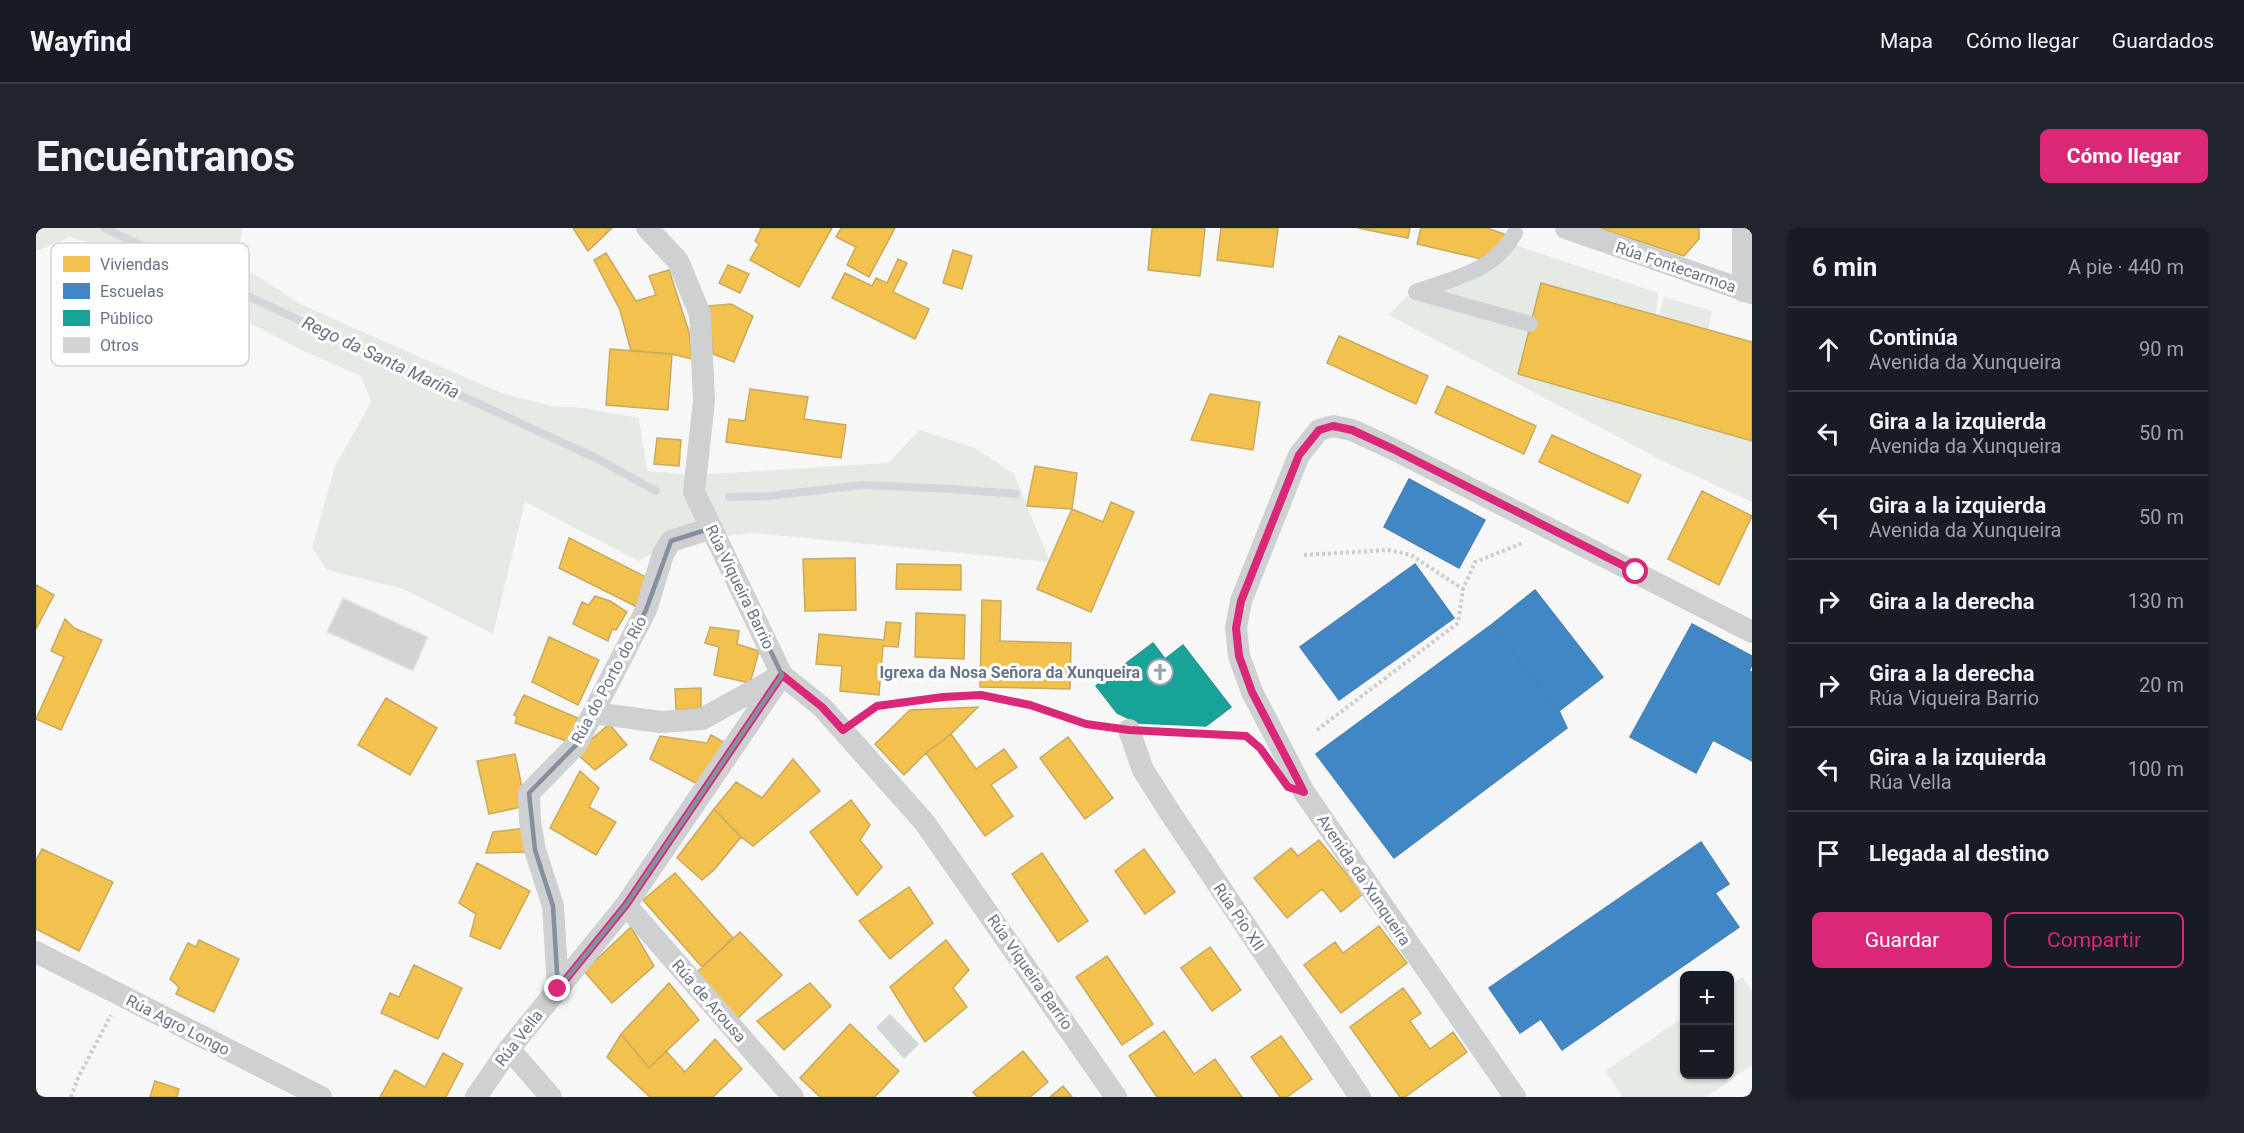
<!DOCTYPE html>
<html lang="es">
<meta charset="utf-8">
<style>
:root{--surface:#171b24;--page:#20242c;--text:#f1f3f6;--muted:#9ea1a6;--line:#363941;--accent:#db2777}
body{margin:0;font-family:Roboto,sans-serif;background:var(--page);color:var(--text)}
.controls{position:absolute;right:18px;bottom:18px;display:grid;overflow:hidden;border-radius:9px;box-shadow:0 2px 4px #0004}
.controls button{width:54px;height:54px;display:grid;place-items:center;padding:0;border:0;border-bottom:2px solid var(--line);background:var(--surface);color:var(--text);font:30px sans-serif}
.stop{position:absolute;width:18px;height:18px;margin:-14px;border:4px solid #db2777;border-radius:50%;background:#fff}
.stop.end{background:#db2777;border-color:#fff;box-shadow:0 2px 6px #0008}
.list{margin:0;padding:0;list-style:none}
h2{display:flex;justify-content:space-between;align-items:center;height:78px;margin:0;padding:0 24px;font-size:26px}
h2 small{font-size:20px;font-weight:400;color:var(--muted)}
.list li{display:grid;grid-template-columns:39px 1fr auto;gap:18px;align-items:center;box-sizing:border-box;height:84px;padding:0 24px;border-top:2px solid var(--line)}
.list b{display:block;font-size:22px;white-space:nowrap}
.list p{margin:0;font-size:20px;white-space:nowrap;color:var(--muted)}
.list em{font-size:20px;font-style:normal;color:var(--muted)}
.actions{display:flex;gap:12px;padding:18px 24px}
.actions a{flex:1;padding:14px 0;border:2px solid var(--accent);border-radius:9px;text-align:center;font-size:21px;color:var(--accent)}
.actions .main{background:var(--accent);color:#fff}
.icon{flex:none;width:33px;height:33px;fill:none;stroke:currentColor;stroke-width:2;stroke-linecap:round;stroke-linejoin:round}
.map{position:relative;flex:none;width:1716px;height:869px;overflow:hidden;border-radius:9px}
header{display:flex;align-items:center;gap:36px;box-sizing:border-box;height:84px;padding:0 30px;background:var(--surface);border-bottom:2px solid var(--line)}
header strong{font-size:28px}
nav{display:flex;gap:33px;margin-inline-start:auto;font-size:21px}
.intro{display:flex;align-items:center;justify-content:space-between;box-sizing:border-box;height:144px;padding:0 36px}
h1{margin:0;font-size:42px}
.button{padding:15px 27px;border-radius:9px;background:var(--accent);color:#fff;font-size:21px;font-weight:700}
main{display:flex;gap:36px;padding:0 36px}
aside{flex:1;background:var(--surface);border-radius:9px;box-shadow:0 2px 4px #0004}
.map>svg:first-child{display:block}
.green{fill:#e6eae5}
.water{fill:#d1d7db}
.homes{fill:#f2c14e;stroke:#c8aa5f;stroke-width:1.5}
.schools{fill:#3f88c5;stroke:#4b82b2;stroke-width:1.5}
.public{fill:#17a398;stroke:#2f9593;stroke-width:1.5}
.lines{fill:none;stroke-linecap:round;stroke-linejoin:round}
.stream{stroke:#d1d7db;stroke-width:8}
.building{fill:#d2d3d4;stroke:#e6e6e6;stroke-width:1.5}
.path{stroke:#cdcdce;stroke-width:4;stroke-dasharray:3 3;stroke-linecap:butt}
.pedestrian{stroke:#cfd0d2;stroke-width:16}
.minor{stroke:#cfd0d2;stroke-width:22}
.route{stroke:#db2777;stroke-width:8}
.marked{fill:none;stroke:#85909e;stroke-width:4.5;stroke-linejoin:round}
.labels{text-anchor:middle;dominant-baseline:central;stroke-width:6;stroke-linejoin:round;paint-order:stroke}
.street-label{font-size:16px;fill:#677487;stroke:#fff}
.poi-label{font-size:16px;font-weight:bold;fill:#677487;stroke:#fff;text-anchor:end}
.water-label{font-size:18px;font-style:italic;fill:#637583;stroke:#fff}
.key{fill:#fff;stroke:#d1d5db;stroke-width:1.5}
.key-label{font-size:16px;fill:#677487}
</style>
<header>
<strong>Wayfind</strong>
<nav><a>Mapa</a><a>Cómo llegar</a><a>Guardados</a></nav>
</header>
<div class="intro"><h1>Encuéntranos</h1><a class="button">Cómo llegar</a></div>
<main>
<div class="map">
<svg width="1716" height="869" viewBox="0 0 1716 869">
<rect width="100%" height="100%" fill="#f7f7f7"/>
<path class="green" d="M0 0H206L201 35 266 77 465 165 516 178 548 180 603 190 611 243 659 247 852 235 884 202 939 220 978 246 1014 334 718 305 635 313 603 333 489 274 457 406 367 361 291 342 276 320 299 238 335 174 325 148 265 122 169 71 148 48 92 26 34 9 0 23Z
M1479 17 1622 65 1620 87 1505 55 1496 91 1394 62Z
M1371 68 1493 102 1482 146 1716 213V274L1627 233 1353 87Z
M1628 69 1676 83 1672 101 1623 88Z
M1706 749 1716 763V837L1670 869H1587L1569 843 1648 789V846H1694V758Z"/>
<path class="water" d="M854 786 883 816 868 831 840 799Z"/>
<path class="homes" d="M537 0H576L552 23Z
M724 0H796L763 59 714 32 723 16 719 13 725 1Z
M805 0H859L833 49 811 37 820 19 800 9Z
M1116 0H1169L1164 48 1112 42Z
M1185 0H1242L1237 39 1181 32Z
M1322 0H1374L1372 10Z
M1385 0H1451L1474 8 1454 33 1381 16Z
M1563 0H1663V11L1648 28Z
M917 22 936 28 926 61 907 55Z
M570 25 600 73 620 67 613 48 633 42 653 104 656 131 636 126 595 123 584 82 558 32Z
M862 31 871 35 857 64 893 81 879 111 796 70 809 45 836 58 840 50 851 55Z
M692 37 713 46 704 65 683 55Z
M1505 55 1716 114V213L1482 146Z
M695 76 717 88 698 134 677 126 673 78Z
M1303 108 1392 148 1380 176 1291 135Z
M574 121 636 126 632 182 570 177Z
M1411 158 1500 198 1488 226 1399 185Z
M714 161 772 169 768 191 810 197 805 230 690 214 693 191 709 193Z
M1174 166 1224 174 1217 222 1155 212Z
M1516 207 1605 247 1592 275 1503 234Z
M621 210 645 212 643 238 618 236Z
M999 238 1041 245 1036 281 991 278Z
M1666 263 1716 288 1683 357 1632 331Z
M1075 274 1098 284 1055 384 1001 361 1036 281 1067 294Z
M533 310 616 352 605 381 523 340Z
M819 330 820 382 769 383 767 331Z
M861 336 925 337V362L860 361Z
M0 357 18 367 0 401Z
M559 368 574 373 591 384 580 402 576 401 572 413 537 396 546 374 553 377Z
M946 372 965 373 964 413 1035 415 1034 461 944 459Z
M880 385 929 387 928 431 879 429Z
M29 391 38 400 66 412 25 502 0 491 28 429 15 423Z
M850 394 865 395 862 419 847 418 843 467 804 463 806 438 780 436 783 406 848 412Z
M674 399 703 403 701 416 723 423 714 455 678 447 683 419 669 415Z
M513 409 563 432 542 477 496 454Z
M665 460V480L640 482 639 461Z
M488 467 546 492 536 515 479 495 481 489 478 487Z
M350 470 401 500 374 547 322 517Z
M942 479 915 506 890 525 868 547 839 516 874 482Z
M573 496 591 517 559 542 540 525Z
M915 506 940 541 968 521 981 539 955 557 977 588 949 608 890 525Z
M675 507 691 516 667 559 614 531 624 508 671 515Z
M1032 509 1077 570 1049 591 1004 530Z
M479 526 490 578 453 586 441 533Z
M757 531 784 563 717 618 705 609 678 581 700 554 726 570Z
M544 543 563 560 553 579 580 594 560 627 514 600Z
M815 572 834 597 824 612 846 639 821 667 774 604Z
M678 581 705 609 678 642 666 652 641 630Z
M491 600 492 624 450 625 457 604Z
M1283 612 1327 666 1305 684 1286 661 1251 690 1218 650 1255 620 1262 628Z
M6 621 77 654 43 723 0 701V632Z
M1108 621 1139 664 1109 686 1079 643Z
M1006 625 1052 693 1022 714 976 646Z
M441 635 494 663 464 721 434 708 440 686 423 675Z
M639 645 697 710 666 739 607 672Z
M873 659 897 695 854 731 823 693Z
M1343 698 1371 735 1305 785 1268 737 1299 714 1307 725Z
M595 699 618 738 576 775 548 743Z
M704 704 746 747 701 791 659 746Z
M163 712 203 731 178 784 140 766 143 759 134 751 152 715 160 719Z
M910 712 933 742 917 760 931 779 889 814 854 759Z
M1174 719 1205 762 1176 783 1145 740Z
M1071 728 1117 796 1086 817 1040 749Z
M378 737 426 760 402 811 345 785 354 765 363 769Z
M633 755 663 792 613 840 585 806Z
M774 755 795 778 748 822 721 793Z
M1367 760 1385 785 1374 793 1394 821 1417 804 1431 824 1369 869H1364L1314 799Z
M814 796 863 843 839 869H784L764 850Z
M1128 803 1158 846 1179 831 1206 869H1121L1093 828Z
M585 806 613 840 630 823 649 844 679 811 706 841 677 869H614L571 829Z
M1245 808 1276 851 1251 869H1244L1215 829Z
M987 823 1012 854 994 869H941L937 864Z
M407 825 427 836 410 869H344L359 842 389 859Z
M119 853 143 861 141 869H114Z
M1027 858 1036 869H1014Z"/>
<path class="schools" d="M1373 251 1449 292 1423 340 1348 299Z
M1379 336 1418 390 1303 472 1264 419Z
M1499 362 1567 449 1523 483 1455 397Z
M1656 396 1716 428V437L1713 443 1716 444V533L1677 512 1660 545 1594 509Z
M1455 397 1523 483 1531 500 1358 630 1280 526Z
M1665 614 1693 656 1679 665 1703 699 1526 822 1505 791 1484 805 1453 760Z"/>
<path class="public" d="M1117 415 1129 431 1147 417 1195 479 1170 498 1102 495 1081 485 1060 458Z"/>
<g class="lines">
<path class="stream" d="M68 0 320 119 560 230 620 263
M693 269 733 268 826 257 917 261 980 266"/>
</g>
<path class="building" d="M307 370 392 409 377 443 291 404Z"/>
<g class="lines">
<path class="path" d="M1268 327 1352 322 1375 327 1427 361
M826 489 841 478 907 469 946 467 994 477 1050 496 1071 499
M1281 502 1422 395 1427 361 1439 334 1487 315
M1120 504 1192 506 1211 509
M35 869 42 850 75 787"/>
<path class="pedestrian" d="M1479 5C1459 43 1418 50 1380 64L1494 96"/>
<path class="minor" d="M611 0 642 33 664 86 668 173 658 264 746 447 786 479 889 595 1080 869
M1530 0 1716 65
M1707 63V0
M558 485 625 494 666 491 742 449
M1093 502 1107 542 1135 586 1324 869
M590 677 757 869
M0 724 285 869
M522 761 517 678 499 622 494 593 493 565 541 516 610 382 627 326 635 313 676 300
M473 821 515 869
M440 869 473 821 590 677 746 447
M1479 869 1268 564 1216 464 1203 428 1200 400 1205 373 1263 227 1283 202 1297 198 1316 202 1357 221 1716 404"/>
</g>
<g class="lines">
<path class="route" d="M522 761 590 677 746 447 786 479 807 502 841 478 907 469 945 467 994 477 1050 496 1093 502 1210 508 1224 520 1252 559 1268 564 1216 464 1203 428 1200 400 1205 373 1263 227 1283 202 1297 198 1316 202 1357 221 1600 344"/>
</g>
<path class="marked" d="M676 300 746 447 590 677 522 761 517 678 499 622 493 565 541 516 610 382 635 313Z"/>
<defs>
<g id="church-ring" transform="scale(1.35)"><circle r="9.5" fill="#fff" stroke="#99a2ae" stroke-width="1.5"/><path d="M-1.2-6h2.4v3.5h3.3v2.4h-3.3V6h-2.4V-.1h-3.3v-2.4h3.3Z" fill="#99a2ae"/></g>
</defs>
<g fill-rule="evenodd">
<use href="#church-ring" x="1124" y="444"/>
</g>
<g class="labels">
<g class="street-label">
<text transform="translate(1640 39) rotate(19)">Rúa Fontecarmoa</text>
<text transform="translate(704 359) rotate(64)">Rúa Viqueira Barrio</text>
<text transform="translate(573 452) rotate(-62)">Rúa do Porto do Río</text>
<text transform="translate(1328 652) rotate(56)">Avenida da Xunqueira</text>
<text transform="translate(1203 689) rotate(56)">Rúa Pío XII</text>
<text transform="translate(994 744) rotate(55)">Rúa Viqueira Barrio</text>
<text transform="translate(673 773) rotate(49)">Rúa de Arousa</text>
<text transform="translate(142 797) rotate(27)">Rúa Agro Longo</text>
<text transform="translate(483 810) rotate(-52)">Rúa Vella</text>
</g>
<g class="poi-label">
<text x="1104" y="444">Igrexa da Nosa Señora da Xunqueira</text>
</g>
<g class="water-label">
<text transform="translate(345 129) rotate(25)">Rego da Santa Mariña</text>
</g>
</g>
<rect x="15" y="15" width="198" height="123" rx="9" class="key"/>
<rect x="27" y="28" width="27" height="16" fill="#f2c14e"/>
<rect x="27" y="55" width="27" height="16" fill="#3f88c5"/>
<rect x="27" y="82" width="27" height="16" fill="#17a398"/>
<rect x="27" y="109" width="27" height="16" fill="#d2d3d4"/>
<g class="key-label">
<text x="64" y="42">Viviendas</text>
<text x="64" y="69">Escuelas</text>
<text x="64" y="96">Público</text>
<text x="64" y="123">Otros</text>
</g>
</svg>
<div class="controls">
<button>+</button>
<button>−</button>
</div>
<div class="stop" style="left:1600px;top:344px"></div>
<div class="stop end" style="left:522px;top:761px"></div>
</div>
<aside>
<h2>6 min<small>A pie · 440 m</small></h2>
<ul class="list">
<li><svg class="icon" aria-label="ahead" viewBox="0 0 24 24"><path d="M12 20V5M6 11l6-6 6 6"/></svg><div><b>Continúa</b><p>Avenida da Xunqueira</p></div><em>90 m</em></li>
<li><svg class="icon" aria-label="left" viewBox="0 0 24 24"><path d="M17 20v-9H6M10 6l-5 5 5 5"/></svg><div><b>Gira a la izquierda</b><p>Avenida da Xunqueira</p></div><em>50 m</em></li>
<li><svg class="icon" aria-label="left" viewBox="0 0 24 24"><path d="M17 20v-9H6M10 6l-5 5 5 5"/></svg><div><b>Gira a la izquierda</b><p>Avenida da Xunqueira</p></div><em>50 m</em></li>
<li><svg class="icon" aria-label="right" viewBox="0 0 24 24"><path d="M7 20v-9h11M14 6l5 5-5 5"/></svg><div><b>Gira a la derecha</b></div><em>130 m</em></li>
<li><svg class="icon" aria-label="right" viewBox="0 0 24 24"><path d="M7 20v-9h11M14 6l5 5-5 5"/></svg><div><b>Gira a la derecha</b><p>Rúa Viqueira Barrio</p></div><em>20 m</em></li>
<li><svg class="icon" aria-label="left" viewBox="0 0 24 24"><path d="M17 20v-9H6M10 6l-5 5 5 5"/></svg><div><b>Gira a la izquierda</b><p>Rúa Vella</p></div><em>100 m</em></li>
<li><svg class="icon" aria-label="arrive" viewBox="0 0 24 24"><path d="M6 21V4h12l-3 4 3 4H6"/></svg><div><b>Llegada al destino</b></div></li>
</ul>
<div class="actions"><a class="main">Guardar</a><a>Compartir</a></div>
</aside>
</main>
